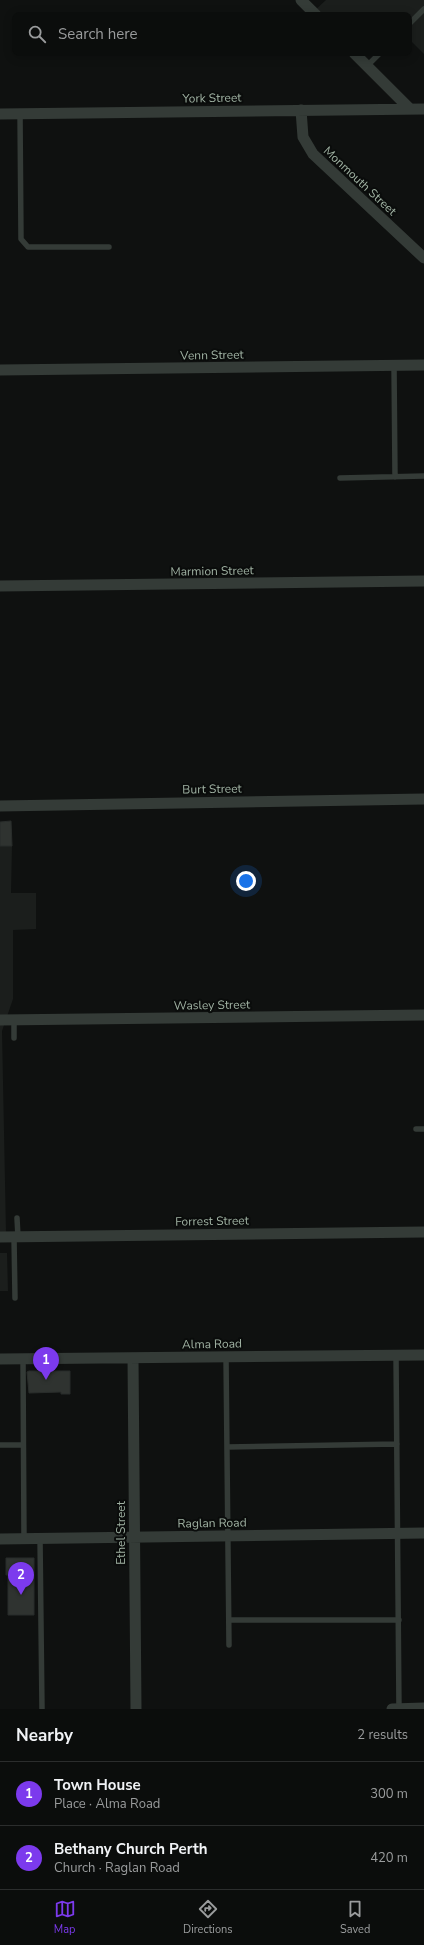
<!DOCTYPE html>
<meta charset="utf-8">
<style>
:root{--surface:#0b0d0c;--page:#191b1a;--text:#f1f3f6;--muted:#9a9c9d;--line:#2b2d2d;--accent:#7c3aed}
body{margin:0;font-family:"Nunito Sans",sans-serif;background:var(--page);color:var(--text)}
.you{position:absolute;left:246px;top:881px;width:14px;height:14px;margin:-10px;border:3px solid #fff;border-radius:50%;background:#1a73e8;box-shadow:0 0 0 6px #1a73e833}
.badge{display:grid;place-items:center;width:26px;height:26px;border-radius:50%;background:var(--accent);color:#fff;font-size:13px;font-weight:700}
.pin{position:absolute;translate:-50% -33px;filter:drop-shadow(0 1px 2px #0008)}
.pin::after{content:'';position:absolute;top:21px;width:14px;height:12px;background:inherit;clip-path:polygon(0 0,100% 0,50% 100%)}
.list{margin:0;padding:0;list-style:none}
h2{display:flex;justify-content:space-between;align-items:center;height:52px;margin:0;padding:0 16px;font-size:17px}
h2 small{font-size:13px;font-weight:400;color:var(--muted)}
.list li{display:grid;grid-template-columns:26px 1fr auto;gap:12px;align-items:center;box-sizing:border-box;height:64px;padding:0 16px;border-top:1px solid var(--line)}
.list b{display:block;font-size:15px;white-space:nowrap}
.list p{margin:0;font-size:13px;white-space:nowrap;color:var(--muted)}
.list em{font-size:13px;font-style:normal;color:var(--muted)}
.icon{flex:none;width:22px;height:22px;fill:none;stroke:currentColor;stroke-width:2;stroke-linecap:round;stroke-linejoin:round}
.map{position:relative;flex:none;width:424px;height:1709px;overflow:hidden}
.search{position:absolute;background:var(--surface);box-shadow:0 2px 10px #0003;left:12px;right:12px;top:12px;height:44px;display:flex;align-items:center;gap:10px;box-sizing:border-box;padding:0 14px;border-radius:8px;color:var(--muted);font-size:15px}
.sheet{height:180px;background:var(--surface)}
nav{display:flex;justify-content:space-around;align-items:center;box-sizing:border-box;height:56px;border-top:1px solid var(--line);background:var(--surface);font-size:11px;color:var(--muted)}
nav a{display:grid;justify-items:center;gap:2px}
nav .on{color:var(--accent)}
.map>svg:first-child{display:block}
.built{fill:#1b1e1c}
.building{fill:#2f3330;stroke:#292d2b}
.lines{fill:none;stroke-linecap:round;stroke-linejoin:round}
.service{stroke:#343b37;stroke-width:5.5}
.minor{stroke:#343b37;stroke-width:11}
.labels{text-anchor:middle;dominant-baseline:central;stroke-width:4;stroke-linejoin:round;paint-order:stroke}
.street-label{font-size:12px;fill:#a0b2a3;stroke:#0a0c0b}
</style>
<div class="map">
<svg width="424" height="1709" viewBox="0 0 424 1709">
<rect width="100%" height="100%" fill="#0f1110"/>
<path class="built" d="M326 0H424V54L409 39V15H316L313 12Z
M0 846H12L11 893H36V929L13 930V999L2 1031 6 1232H0Z
M0 1253H7L8 1291H0Z"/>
<path class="building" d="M11 821 12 846H0V822Z
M29 1371H70V1394H61V1392L29 1393 27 1372Z
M6 1558H34V1615H8V1575H6Z"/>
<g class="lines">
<path class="service" d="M409 24 424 9
M367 66 380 53
M20 113 21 239 28 247H109
M394 365 395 477
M340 478 424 476
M14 1020V1038
M416 1129H424
M17 1218 18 1237
M14 1237 15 1298
M396 1355 399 1709
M226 1357 229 1645
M23 1359 24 1538
M0 1445H23
M227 1447 397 1444
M40 1538 42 1709
M229 1620H399"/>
<path class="minor" d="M301 0 316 15
M354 53 410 109
M301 110 303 137 313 154 424 258
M0 114 424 109
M0 370 424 365
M0 586 424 581
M0 806 424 799
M0 1020 424 1015
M0 1237 424 1232
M133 1358 136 1709
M0 1359 424 1355
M0 1539 424 1533
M392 1709 424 1708"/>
</g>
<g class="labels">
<g class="street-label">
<text transform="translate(212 98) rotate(-1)">York Street</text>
<text transform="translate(360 181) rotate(43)">Monmouth Street</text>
<text transform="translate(212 355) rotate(-1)">Venn Street</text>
<text transform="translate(212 571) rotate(-1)">Marmion Street</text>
<text transform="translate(212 789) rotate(-1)">Burt Street</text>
<text transform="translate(212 1005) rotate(-1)">Wasley Street</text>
<text transform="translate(212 1221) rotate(-1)">Forrest Street</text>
<text transform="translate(212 1344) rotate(-1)">Alma Road</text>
<text transform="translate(212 1523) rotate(-1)">Raglan Road</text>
<text transform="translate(121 1533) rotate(-90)">Ethel Street</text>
</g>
</g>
</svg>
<div class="you"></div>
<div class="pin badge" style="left:46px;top:1380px">1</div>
<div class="pin badge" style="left:21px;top:1595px">2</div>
<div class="search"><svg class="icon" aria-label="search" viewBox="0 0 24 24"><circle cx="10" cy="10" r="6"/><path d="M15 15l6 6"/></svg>Search here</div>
</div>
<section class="sheet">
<h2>Nearby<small>2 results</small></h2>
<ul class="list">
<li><span class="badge">1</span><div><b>Town House</b><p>Place · Alma Road</p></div><em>300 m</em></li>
<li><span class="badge">2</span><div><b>Bethany Church Perth</b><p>Church · Raglan Road</p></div><em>420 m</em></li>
</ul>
</section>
<nav>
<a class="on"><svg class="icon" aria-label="map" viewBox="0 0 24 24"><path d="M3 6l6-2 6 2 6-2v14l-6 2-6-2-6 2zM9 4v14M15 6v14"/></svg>Map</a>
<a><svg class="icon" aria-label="directions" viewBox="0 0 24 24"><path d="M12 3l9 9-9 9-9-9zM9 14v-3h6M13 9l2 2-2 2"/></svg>Directions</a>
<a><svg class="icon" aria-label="saved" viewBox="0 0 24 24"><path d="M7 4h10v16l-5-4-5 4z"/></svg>Saved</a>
</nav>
